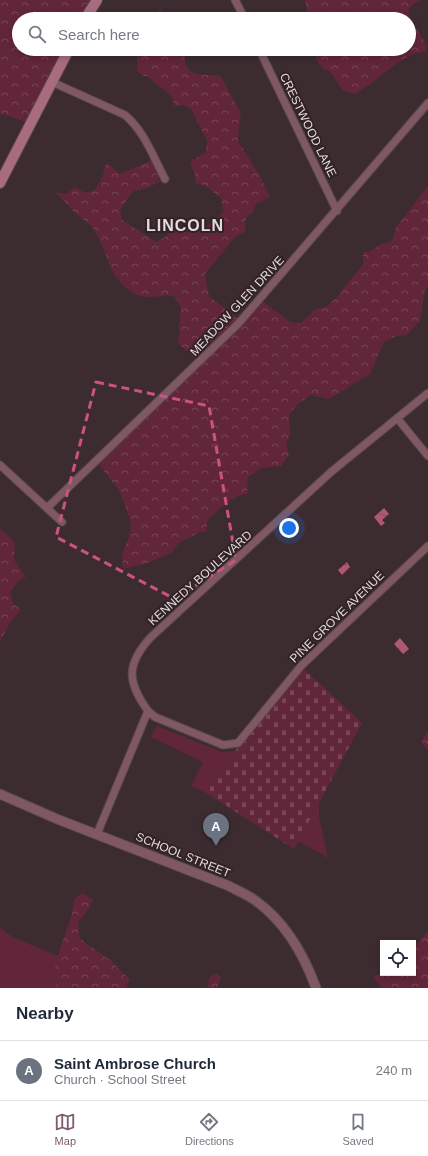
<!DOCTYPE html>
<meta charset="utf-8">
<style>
:root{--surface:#fff;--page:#f2f2f3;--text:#1f2937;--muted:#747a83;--line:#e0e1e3;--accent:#7d5c6f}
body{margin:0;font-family:Helvetica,sans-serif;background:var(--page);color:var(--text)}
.controls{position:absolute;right:12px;bottom:12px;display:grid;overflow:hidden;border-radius:0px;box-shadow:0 2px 6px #0003}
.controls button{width:36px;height:36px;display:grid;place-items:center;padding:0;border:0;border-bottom:1px solid var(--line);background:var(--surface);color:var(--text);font:20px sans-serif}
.you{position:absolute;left:289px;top:528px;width:14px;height:14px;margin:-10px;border:3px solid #fff;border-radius:50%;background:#1a73e8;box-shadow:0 0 0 6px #1a73e833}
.badge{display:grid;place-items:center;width:26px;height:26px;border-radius:50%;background:var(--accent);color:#fff;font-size:13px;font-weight:700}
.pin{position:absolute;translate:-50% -33px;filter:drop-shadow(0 1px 2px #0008)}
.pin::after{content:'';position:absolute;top:21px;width:14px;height:12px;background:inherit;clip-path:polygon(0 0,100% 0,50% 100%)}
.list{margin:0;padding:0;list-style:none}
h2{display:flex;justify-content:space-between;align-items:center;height:52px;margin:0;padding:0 16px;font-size:17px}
h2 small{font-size:13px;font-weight:400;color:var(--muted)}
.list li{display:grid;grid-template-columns:26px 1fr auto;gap:12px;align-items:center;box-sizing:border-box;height:60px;padding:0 16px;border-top:1px solid var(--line)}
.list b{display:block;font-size:15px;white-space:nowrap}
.list p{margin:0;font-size:13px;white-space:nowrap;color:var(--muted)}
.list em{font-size:13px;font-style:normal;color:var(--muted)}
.icon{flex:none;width:22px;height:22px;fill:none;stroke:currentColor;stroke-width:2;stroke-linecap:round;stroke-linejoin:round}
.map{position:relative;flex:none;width:428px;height:988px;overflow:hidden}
.search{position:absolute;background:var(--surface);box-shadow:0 2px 6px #0003;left:12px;right:12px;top:12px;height:44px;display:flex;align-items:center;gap:10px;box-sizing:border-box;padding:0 14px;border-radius:22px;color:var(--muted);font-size:15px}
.sheet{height:112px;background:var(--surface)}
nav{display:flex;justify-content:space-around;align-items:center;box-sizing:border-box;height:56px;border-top:1px solid var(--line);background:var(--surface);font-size:11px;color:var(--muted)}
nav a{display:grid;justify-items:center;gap:2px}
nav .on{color:var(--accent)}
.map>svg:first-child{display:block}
.grass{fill:#62263a}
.forest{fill:url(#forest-crowns)}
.cemetery{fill:url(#cemetery-stones)}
.water{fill:url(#water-ripples)}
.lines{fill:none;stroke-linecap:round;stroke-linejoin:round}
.minor-casing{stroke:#57484c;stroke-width:9}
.tertiary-casing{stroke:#57484c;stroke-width:11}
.secondary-casing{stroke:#57484c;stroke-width:12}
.minor{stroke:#7f5862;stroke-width:7}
.tertiary{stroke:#7f5862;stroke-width:9}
.secondary{stroke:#a96c7e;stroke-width:10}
.marked{fill:none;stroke:#cc5282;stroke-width:3;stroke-dasharray:8 5;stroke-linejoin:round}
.labels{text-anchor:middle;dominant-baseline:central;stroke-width:4;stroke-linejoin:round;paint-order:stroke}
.street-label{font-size:12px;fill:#e5dadd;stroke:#312226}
.district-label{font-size:16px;font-weight:bold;letter-spacing:1px;fill:#e5dadd;stroke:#312226}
</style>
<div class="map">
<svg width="428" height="988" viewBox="0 0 428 988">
<defs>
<pattern id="forest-crowns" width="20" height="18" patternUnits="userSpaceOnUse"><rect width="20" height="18" fill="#62263a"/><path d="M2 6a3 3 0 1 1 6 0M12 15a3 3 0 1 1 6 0" fill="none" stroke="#784556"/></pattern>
<pattern id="cemetery-stones" width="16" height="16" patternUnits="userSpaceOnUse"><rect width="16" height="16" fill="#62263a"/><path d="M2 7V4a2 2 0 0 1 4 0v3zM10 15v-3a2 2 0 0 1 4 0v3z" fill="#784556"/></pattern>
<pattern id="water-ripples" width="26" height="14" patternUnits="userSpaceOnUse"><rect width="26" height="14" fill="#af5773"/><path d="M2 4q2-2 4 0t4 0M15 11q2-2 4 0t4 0" fill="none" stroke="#854e5f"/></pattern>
</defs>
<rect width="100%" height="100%" fill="#3c2c30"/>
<path class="grass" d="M157 726 222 752 235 751 206 793 191 786 203 762 151 737Z
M319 803V817L328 858 298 841Z
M0 927 12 937 65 959 58 988H0Z"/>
<path class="forest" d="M0 0H95L83 19H19V49H67L28 123 0 113Z
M305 0H420L412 5 408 10C412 24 421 34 427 47L425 52C404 51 376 83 355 94L343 91 330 71 323 69 316 59 317 49H409V19H309Z
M160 8 166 19H155Z
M140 49H186C180 77 199 75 220 75L241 113C240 115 238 138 238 141L260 176 270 197 256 204 253 211 246 218 245 232 235 237 205 274 209 296 238 319 261 300 290 322 301 323 316 309 326 307 337 297 364 263 363 252H369L383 243H388L392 241 396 227 428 186V286L425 290 420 321 407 335 396 336 384 342 370 374 329 399 311 395C303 400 290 409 289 418 289 430 293 432 286 443L289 455 281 466 262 468 248 477 247 494C230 496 219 510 207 521V531L200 532 179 543 171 553 148 563 123 569 122 555 129 537 131 522 120 492 95 459 196 362V359L178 343 181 307 174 296C161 294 149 300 137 295 106 280 109 250 92 227 87 221 80 218 75 213 69 207 63 199 56 193L67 194 75 187 85 193 95 190 103 176 105 166 108 164 120 174 151 161 160 182 141 190 133 191 120 210 122 220 156 242 167 236 177 222 185 232C201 232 213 223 223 212L221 198 204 185 196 184 195 175 190 162 206 152 207 140 191 109 184 105 175 106 171 96 147 76H144L138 72 137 56Z
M0 529 11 538 15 546 14 560 26 577 18 581 10 592 13 603 21 610 11 621 0 642Z
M428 731V750L423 745 422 740Z
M82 893 93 899 89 908 78 922 79 937 87 944 110 960 130 980 126 988H57L55 964 52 956 58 955 72 914 74 900Z
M428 931V988H382L373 976 386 973H413V948Z
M217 973 221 978 217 988H207L210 977Z"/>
<path class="cemetery" d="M301 666 362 723 294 849 206 793 245 737Z"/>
<path class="water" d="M384 508 389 514 382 520 385 523 381 526 374 517Z
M347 562 350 567 342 575 338 570Z
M400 638 409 649 403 654 394 644Z"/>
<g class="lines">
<g class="minor-casing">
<path id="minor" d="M235 0 245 19
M259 49 337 211
M52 82 125 115C145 132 153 157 165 179
M397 418 428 456
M0 465 62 522
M47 508 238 324 428 103
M148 711 155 717 223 745 238 743 301 666 428 546
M97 834 148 711C127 682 126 665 150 638L331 472 428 393"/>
</g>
<g class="tertiary-casing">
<path id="tertiary" d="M0 794 57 819 229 886C238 891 248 895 256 901 285 922 304 955 316 988"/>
</g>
<g class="secondary-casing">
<path id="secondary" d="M85 19 97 0
M0 183 69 49"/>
</g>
<use href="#minor" class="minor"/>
<use href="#tertiary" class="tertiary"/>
<use href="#secondary" class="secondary"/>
</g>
<path class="marked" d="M96 382 209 406 236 560 175 599 56 537Z"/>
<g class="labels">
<g class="street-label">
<text transform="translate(308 125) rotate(64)">CRESTWOOD LANE</text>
<text transform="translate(237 306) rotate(-47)">MEADOW GLEN DRIVE</text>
<text transform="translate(200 578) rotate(-42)">KENNEDY BOULEVARD</text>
<text transform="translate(337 617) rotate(-44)">PINE GROVE AVENUE</text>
<text transform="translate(183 855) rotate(22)">SCHOOL STREET</text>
</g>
<g class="district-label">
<text x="185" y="225">LINCOLN</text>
</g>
</g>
</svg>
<div class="controls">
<button><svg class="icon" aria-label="locate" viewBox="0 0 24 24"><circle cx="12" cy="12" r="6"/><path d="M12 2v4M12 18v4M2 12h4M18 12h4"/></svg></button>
</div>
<div class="you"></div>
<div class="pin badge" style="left:216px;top:846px;background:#6b7280">A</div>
<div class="search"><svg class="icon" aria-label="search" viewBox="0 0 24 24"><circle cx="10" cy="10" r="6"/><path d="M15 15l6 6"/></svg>Search here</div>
</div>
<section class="sheet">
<h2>Nearby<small></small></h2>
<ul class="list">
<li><span class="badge" style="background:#6b7280">A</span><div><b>Saint Ambrose Church</b><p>Church · School Street</p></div><em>240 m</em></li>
</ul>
</section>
<nav>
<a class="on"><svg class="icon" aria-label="map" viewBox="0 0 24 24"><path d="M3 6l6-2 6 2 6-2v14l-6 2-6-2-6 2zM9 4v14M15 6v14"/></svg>Map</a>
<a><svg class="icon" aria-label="directions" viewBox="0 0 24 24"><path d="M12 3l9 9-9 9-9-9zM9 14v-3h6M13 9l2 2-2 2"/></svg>Directions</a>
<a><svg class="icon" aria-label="saved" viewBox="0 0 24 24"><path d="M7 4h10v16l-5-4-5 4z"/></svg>Saved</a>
</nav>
